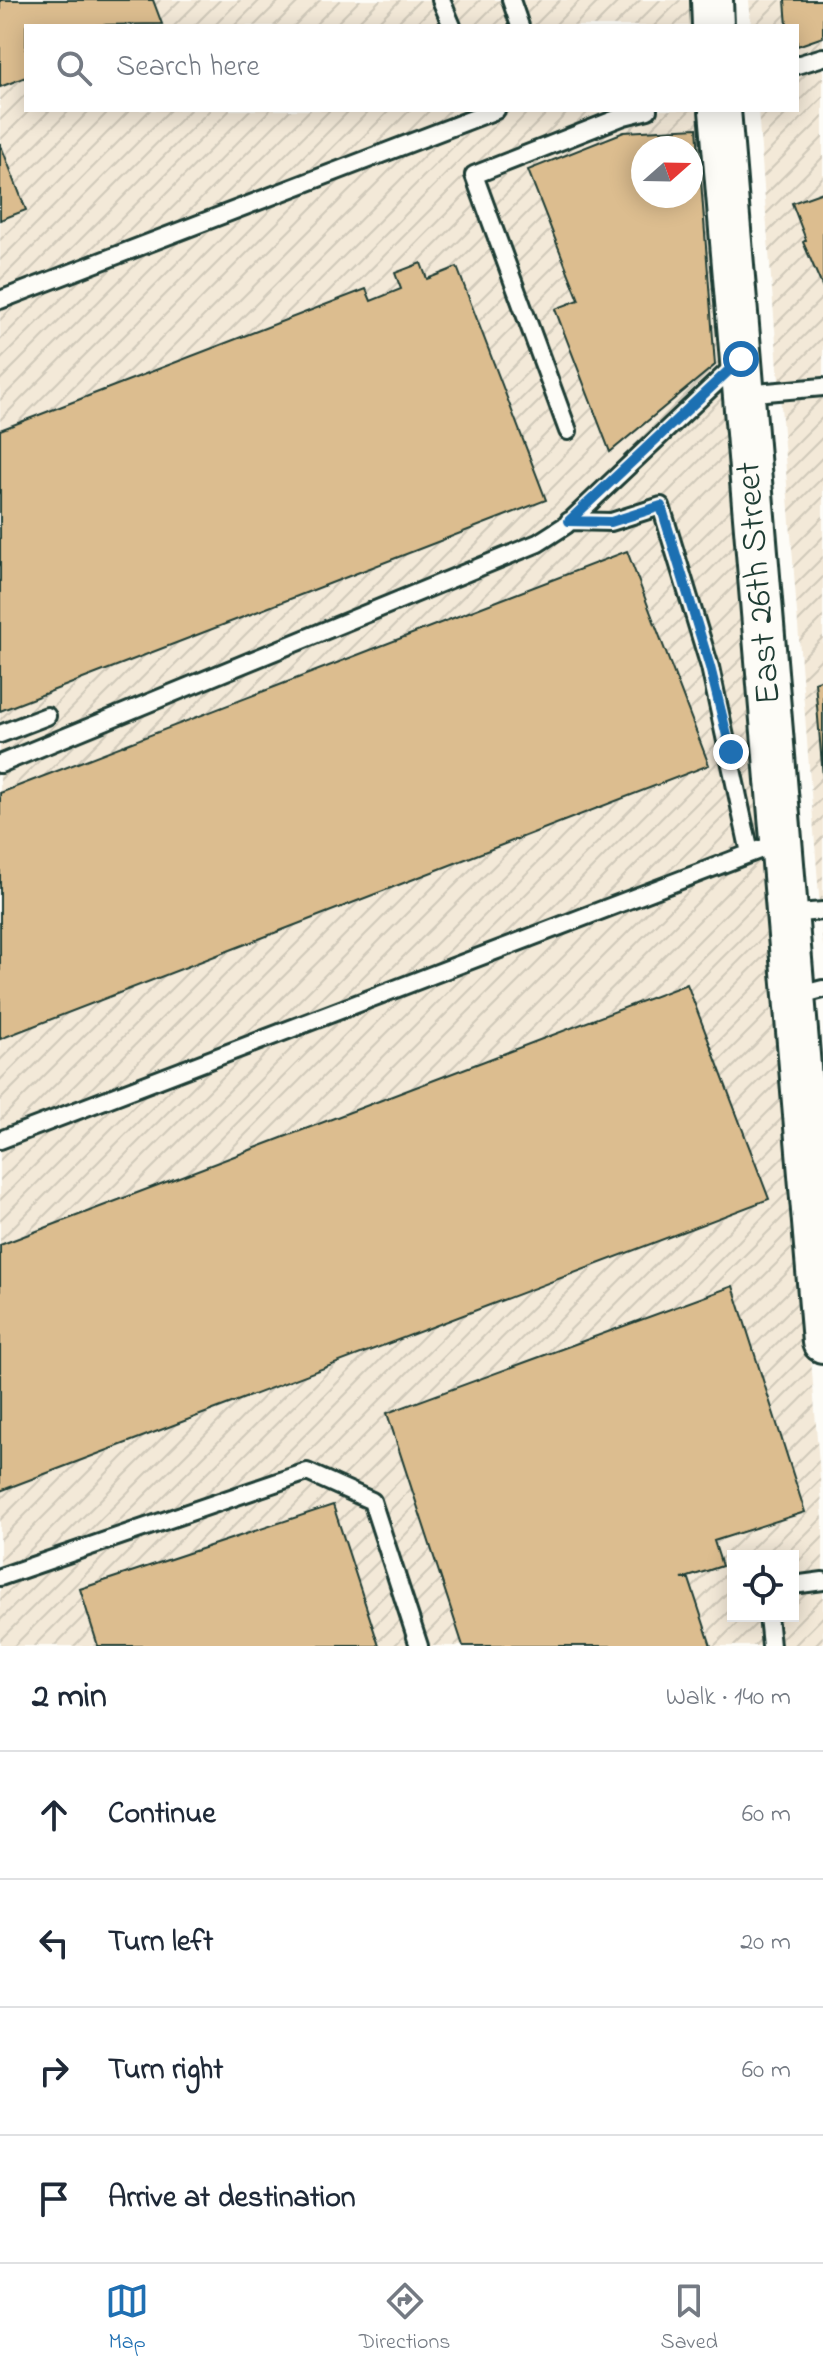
<!DOCTYPE html>
<meta charset="utf-8">
<style>
:root{--surface:#fff;--page:#f2f2f3;--text:#1f2937;--muted:#747a83;--line:#e0e1e3;--accent:#1f6fb2}
body{margin:0;font-family:"Indie Flower",sans-serif;background:var(--page);color:var(--text)}
.controls{position:absolute;right:24px;bottom:24px;display:grid;overflow:hidden;border-radius:0px;box-shadow:0 4px 20px #0003}
.controls button{width:72px;height:72px;display:grid;place-items:center;padding:0;border:0;border-bottom:2px solid var(--line);background:var(--surface);color:var(--text);font:40px sans-serif}
.compass{position:absolute;left:631px;top:136px;width:72px;height:72px;border-radius:50%;background:var(--surface);box-shadow:0 4px 20px #0003;rotate:70deg}
.stop{position:absolute;width:24px;height:24px;margin:-18px;border:6px solid #1f6fb2;border-radius:50%;background:#fff}
.stop.end{background:#1f6fb2;border-color:#fff;box-shadow:0 2px 8px #0008}
.list{margin:0;padding:0;list-style:none}
h2{display:flex;justify-content:space-between;align-items:center;height:104px;margin:0;padding:0 32px;font-size:34px}
h2 small{font-size:26px;font-weight:400;color:var(--muted)}
.list li{display:grid;grid-template-columns:52px 1fr auto;gap:24px;align-items:center;box-sizing:border-box;height:128px;padding:0 32px;border-top:2px solid var(--line)}
.list b{display:block;font-size:30px;white-space:nowrap}
.list em{font-size:26px;font-style:normal;color:var(--muted)}
.icon{flex:none;width:44px;height:44px;fill:none;stroke:currentColor;stroke-width:2;stroke-linecap:round;stroke-linejoin:round}
.map{position:relative;flex:none;width:823px;height:1646px;overflow:hidden}
.search{position:absolute;background:var(--surface);box-shadow:0 4px 20px #0003;left:24px;right:24px;top:24px;height:88px;display:flex;align-items:center;gap:20px;box-sizing:border-box;padding:0 28px;border-radius:0px;color:var(--muted);font-size:30px}
.sheet{height:616px;background:var(--surface)}
nav{display:flex;justify-content:space-around;align-items:center;box-sizing:border-box;height:112px;border-top:2px solid var(--line);background:var(--surface);font-size:22px;color:var(--muted)}
nav a{display:grid;justify-items:center;gap:4px}
nav .on{color:var(--accent)}
.map>svg:first-child{display:block}
.industrial{fill:url(#industrial-furrows);fill-rule:evenodd}
.building{fill:#dcbd8f;stroke:#1f3d34;stroke-width:2;fill-rule:evenodd}
.lines{fill:none;stroke-linecap:round;stroke-linejoin:round}
.service-casing{stroke:#1f3d34;stroke-width:22}
.tertiary-casing{stroke:#1f3d34;stroke-width:46}
.service{stroke:#fdfcf7;stroke-width:16}
.tertiary{stroke:#fdfcf7;stroke-width:40}
.route{stroke:#1f6fb2;stroke-width:10}
.labels{text-anchor:middle;dominant-baseline:central;stroke-width:6;stroke-linejoin:round;paint-order:stroke}
.street-label{font-size:36px;fill:#1f3d34;stroke:#fdfcf7}
</style>
<div class="map">
<svg width="823" height="1646" viewBox="0 0 823 1646">
<defs>
<pattern id="industrial-furrows" width="10" height="10" patternUnits="userSpaceOnUse" patternTransform="scale(2)"><rect width="10" height="10" fill="#f3e9d8"/><path d="M-1 1l2-2M0 10L10 0M9 11l2-2" fill="none" stroke="#d0c9ba"/></pattern>
</defs>
<rect width="100%" height="100%" fill="#fdfcf7"/>
<filter id="ink" filterUnits="userSpaceOnUse"><feTurbulence type="fractalNoise" baseFrequency=".0125" numOctaves="2"/><feDisplacementMap in="SourceGraphic" scale="16" xChannelSelector="R" yChannelSelector="G"/><feConvolveMatrix kernelMatrix="1 2 1 2 8 2 1 2 1" color-interpolation-filters="sRGB"/></filter>
<g filter="url(#ink)">
<path class="industrial" d="M0 0H710L712 26H26V110H718L823 1519V1646H0ZM643 148H691V196H643ZM733 1556H793V1616H733Z
M749 0H823V947L758 110H797V26H751Z"/>
<path class="building" d="M0 0H153L162 24 26 26V77L0 87Z
M785 0H823V37L797 46V26H787Z
M697 128 715 365 610 452 555 309 579 300 528 170 624 132ZM643 148H691V196H643Z
M0 143 26 210 0 220Z
M823 192V288L803 242 806 240 792 203Z
M421 263 427 279 457 267 546 500 0 711V430L366 289 371 301 401 289 395 273Z
M627 551 709 765 0 1039V793Z
M823 679V777L815 682Z
M687 984 769 1199 0 1491V1245Z
M733 1286 805 1512 714 1541 722 1566 682 1579H689L711 1646H463L387 1413Z
M333 1505 379 1646H98L80 1589Z"/>
<g class="lines">
<g class="service-casing">
<path id="service" d="M441 0 452 26
M511 0 520 26
M797 65 823 57
M0 300 496 110
M744 394 823 387
M568 431 474 175 624 116 648 110
M569 521 611 522 661 506 710 667 750 853
M0 734 47 716
M0 764 538 543 566 525 737 363
M787 914 823 911
M796 996 823 989
M0 1140 780 842
M0 1577 307 1472 372 1501 419 1646
M793 1585 823 1581
M768 1616 771 1646"/>
</g>
<g class="tertiary-casing">
<path id="tertiary" d="M712 0 713 26
M720 110 823 1342"/>
</g>
<use href="#service" class="service"/>
<use href="#tertiary" class="tertiary"/>
</g>
</g>
<g class="lines" filter="url(#ink)">
<path class="route" d="M731 752 710 667 661 506 611 522 569 521 741 359"/>
</g>
<g class="labels">
<g class="street-label">
<text transform="translate(760 583) rotate(-95)">East 26th Street</text>
</g>
</g>
</svg>
<div class="controls">
<button><svg class="icon" aria-label="locate" viewBox="0 0 24 24"><circle cx="12" cy="12" r="6"/><path d="M12 2v4M12 18v4M2 12h4M18 12h4"/></svg></button>
</div>
<svg class="compass" viewBox="-18 -18 36 36"><path d="M0-13l5 13h-10z" fill="#e53935"/><path d="M0 13l5-13h-10z" fill="#747a83"/></svg>
<div class="stop" style="left:741px;top:359px"></div>
<div class="stop end" style="left:731px;top:752px"></div>
<div class="search"><svg class="icon" aria-label="search" viewBox="0 0 24 24"><circle cx="10" cy="10" r="6"/><path d="M15 15l6 6"/></svg>Search here</div>
</div>
<section class="sheet">
<h2>2 min<small>Walk · 140 m</small></h2>
<ul class="list">
<li><svg class="icon" aria-label="ahead" viewBox="0 0 24 24"><path d="M12 20V5M6 11l6-6 6 6"/></svg><div><b>Continue</b></div><em>60 m</em></li>
<li><svg class="icon" aria-label="left" viewBox="0 0 24 24"><path d="M17 20v-9H6M10 6l-5 5 5 5"/></svg><div><b>Turn left</b></div><em>20 m</em></li>
<li><svg class="icon" aria-label="right" viewBox="0 0 24 24"><path d="M7 20v-9h11M14 6l5 5-5 5"/></svg><div><b>Turn right</b></div><em>60 m</em></li>
<li><svg class="icon" aria-label="arrive" viewBox="0 0 24 24"><path d="M6 21V4h12l-3 4 3 4H6"/></svg><div><b>Arrive at destination</b></div></li>
</ul>
</section>
<nav>
<a class="on"><svg class="icon" aria-label="map" viewBox="0 0 24 24"><path d="M3 6l6-2 6 2 6-2v14l-6 2-6-2-6 2zM9 4v14M15 6v14"/></svg>Map</a>
<a><svg class="icon" aria-label="directions" viewBox="0 0 24 24"><path d="M12 3l9 9-9 9-9-9zM9 14v-3h6M13 9l2 2-2 2"/></svg>Directions</a>
<a><svg class="icon" aria-label="saved" viewBox="0 0 24 24"><path d="M7 4h10v16l-5-4-5 4z"/></svg>Saved</a>
</nav>
